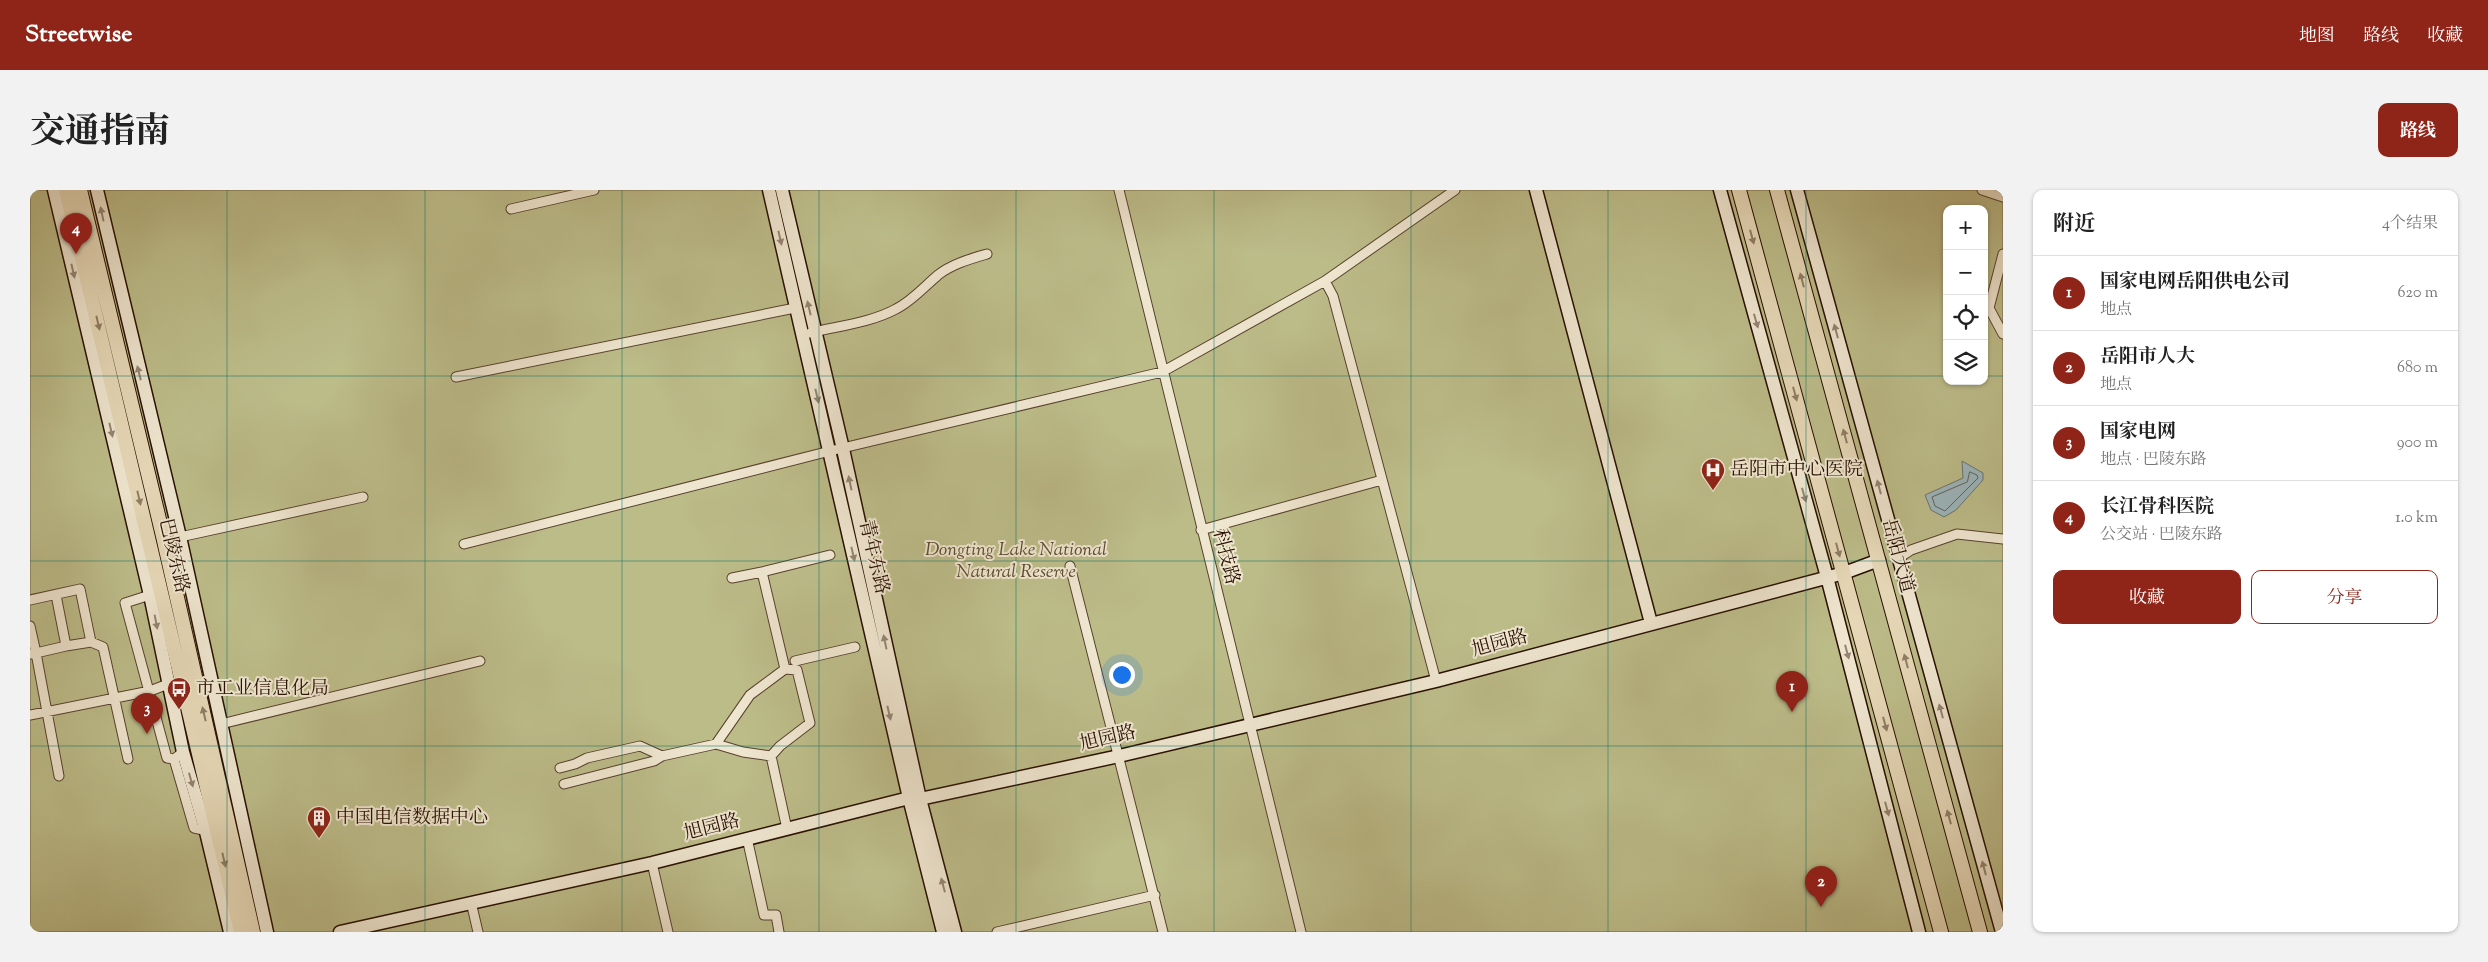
<!DOCTYPE html>
<html lang="zh">
<meta charset="utf-8">
<style>
:root{--surface:#fff;--page:#f2f2f2;--text:#222;--muted:#767676;--line:#e0e0e0;--accent:#8f2418}
body{margin:0;font-family:"Sorts Mill Goudy","Noto Serif SC",serif;background:var(--page);color:var(--text)}
.controls{position:absolute;right:15px;top:15px;display:grid;overflow:hidden;border-radius:10px;box-shadow:0 1px 4px #0004}
.controls button{width:45px;height:45px;display:grid;place-items:center;padding:0;border:0;border-bottom:1px solid var(--line);background:var(--surface);color:var(--text);font:25px sans-serif}
.you{position:absolute;left:1091px;top:484px;width:18px;height:18px;margin:-12px;border:4px solid #fff;border-radius:50%;background:#1a73e8;box-shadow:0 0 0 8px #1a73e833}
.badge{display:grid;place-items:center;width:32px;height:32px;border-radius:50%;background:var(--accent);color:#fff;font-size:16px;font-weight:700}
.pin{position:absolute;translate:-50% -41px;filter:drop-shadow(0 1px 2px #0008)}
.pin::after{content:'';position:absolute;top:26px;width:18px;height:15px;background:inherit;clip-path:polygon(0 0,100% 0,50% 100%)}
.list{margin:0;padding:0;list-style:none}
h2{display:flex;justify-content:space-between;align-items:center;height:65px;margin:0;padding:0 20px;font-size:21px}
h2 small{font-size:16px;font-weight:400;color:var(--muted)}
.list li{display:grid;grid-template-columns:32px 1fr auto;gap:15px;align-items:center;box-sizing:border-box;height:75px;padding:0 20px;border-top:1px solid var(--line)}
.list b{display:block;font-size:19px;white-space:nowrap}
.list p{margin:0;font-size:16px;white-space:nowrap;color:var(--muted)}
.list em{font-size:16px;font-style:normal;color:var(--muted)}
.actions{display:flex;gap:10px;padding:15px 20px}
.actions a{flex:1;padding:11px 0;border:1px solid var(--accent);border-radius:10px;text-align:center;font-size:18px;color:var(--accent)}
.actions .main{background:var(--accent);color:#fff}
.icon{flex:none;width:28px;height:28px;fill:none;stroke:currentColor;stroke-width:2;stroke-linecap:round;stroke-linejoin:round}
.map{position:relative;flex:none;width:1973px;height:742px;overflow:hidden;border-radius:10px}
header{display:flex;align-items:center;gap:30px;box-sizing:border-box;height:70px;padding:0 25px;background:var(--accent);color:#fff}
header strong{font-size:24px}
nav{display:flex;gap:28px;margin-inline-start:auto;font-size:18px}
.intro{display:flex;align-items:center;justify-content:space-between;box-sizing:border-box;height:120px;padding:0 30px}
h1{margin:0;font-size:35px}
.button{padding:12px 22px;border-radius:10px;background:var(--accent);color:#fff;font-size:18px;font-weight:700}
main{display:flex;gap:30px;padding:0 30px}
aside{flex:1;background:var(--surface);border-radius:10px;box-shadow:0 1px 4px #0004}
.map>svg:first-child{display:block}
.green{fill:#bcbc89;stroke:#726644;fill-rule:evenodd}
.water{fill:#9cb6bb;stroke:#6e7370}
.lines{fill:none;stroke-linecap:round;stroke-linejoin:round}
.shore{stroke:#62625e;stroke-width:1}
.street-casing{stroke:#58412e;stroke-width:11}
.secondary-casing{stroke:#280f00;stroke-width:15}
.primary-casing{stroke:#280f00;stroke-width:16}
.street{stroke:#efe6d0;stroke-width:9}
.secondary{stroke:#efe6d0;stroke-width:12}
.primary{stroke:#e6d8b7;stroke-width:14}
.oneway{fill:#958572}
.oneway2{fill:#907e65}
.grid{fill:none;stroke:#0f766e;stroke-width:1;stroke-opacity:0.55}
.labels{text-anchor:middle;dominant-baseline:central;stroke-width:4;stroke-linejoin:round;paint-order:stroke}
.poi-label{font-size:19px;fill:#280f00;stroke:#efe6d0;text-anchor:start}
.park-label{font-size:19px;font-style:italic;fill:#5c4c30;stroke:#efe6d0}
.street-label{font-size:19px;fill:#280f00;stroke:#efe6d0}
</style>
<header>
<strong>Streetwise</strong>
<nav><a>地图</a><a>路线</a><a>收藏</a></nav>
</header>
<div class="intro"><h1>交通指南</h1><a class="button">路线</a></div>
<main>
<div class="map">
<svg width="1973" height="742" viewBox="0 0 1973 742">
<rect width="100%" height="100%" fill="#e6d8b7"/>
<filter id="stains"><feTurbulence type="fractalNoise" baseFrequency=".004" numOctaves="4"/><feColorMatrix values="0 0 0 0 .2 0 0 0 0 .09 0 0 0 0 .02 0 0 0 .5 -.17"/></filter>
<radialGradient id="worn" r=".72"><stop offset=".6" stop-color="#630" stop-opacity="0"/><stop offset="1" stop-color="#630" stop-opacity=".3"/></radialGradient>
<path class="green" d="M0 0H1973V742H0ZM1917 19H1954V191H1917Z"/>
<path class="water" d="M1932 271 1953 283V290L1926 320 1914 327 1901 320 1895 305 1933 288Z"/>
<g class="lines">
<path class="shore" d="M1940 282 1947 285 1948 288 1915 321 1905 316 1902 307 1937 292Z"/>
<g class="street-casing">
<path id="street" d="M1089 0 1271 742
M1952 0 1973 7
M481 19 564 0
M1973 64 1959 118 1973 144
M1295 91 1303 106 1406 491
M780 143C808 136 840 133 866 119 882 111 894 97 908 85 922 74 940 69 957 64
M426 187 765 118
M1171 340 1352 290
M150 347 333 307
M434 354 800 261 1132 182 1295 91 1425 0
M1869 368 1881 360 1927 344 1973 349
M1040 376 1133 742
M702 388 732 382
M26 405 36 456 61 452
M120 405 95 413 137 568 144 569 153 562
M0 410 50 399 61 452 73 457 98 569
M0 436 6 463 36 456
M0 464 6 463 29 586
M765 471 825 457
M755 479 732 382 800 365
M0 525 120 501 138 494
M191 534 450 471
M686 554 720 505 755 479 767 480 780 533 750 556 741 566
M144 569 164 638 178 641
M530 578 545 574 557 568 610 556 632 566
M534 594 624 571 632 566 686 554 713 562 741 566 757 639
M717 648 734 725H746L749 742
M622 673 638 742
M441 712 448 742
M967 742 1125 705"/>
</g>
<g class="secondary-casing">
<path id="secondary" d="M24 0 120 405 153 562 176 642 200 742
M67 0 150 347 237 742
M739 0 879 608 913 742
M752 0 813 259 890 609 925 742
M1506 0 1621 433
M1690 0 1797 387 1889 742
M1767 0 1972 742
M310 742 622 673 879 608 890 609 1089 566 1406 491 1814 383 1849 370"/>
</g>
<g class="primary-casing">
<path id="primary" d="M36 0 211 742
M50 0 133 346 223 742
M1709 0 1911 742
M1747 0 1950 742"/>
</g>
<use href="#street" class="street"/>
<use href="#secondary" class="secondary"/>
<use href="#primary" class="primary"/>
</g>
<defs><path id="oneway-solid" d="M-6-.8H1V-3.2L6.5 0L1 3.2V.8H-6Z" transform="scale(1.25)"/></defs>
<g class="oneway">
<use href="#oneway-solid" transform="translate(72 24) rotate(-102)"/>
<use href="#oneway-solid" transform="translate(750 48) rotate(77)"/>
<use href="#oneway-solid" transform="translate(43 81) rotate(77)"/>
<use href="#oneway-solid" transform="translate(779 118) rotate(-103)"/>
<use href="#oneway-solid" transform="translate(1726 131) rotate(74)"/>
<use href="#oneway-solid" transform="translate(1806 141) rotate(-105)"/>
<use href="#oneway-solid" transform="translate(109 183) rotate(-104)"/>
<use href="#oneway-solid" transform="translate(787 206) rotate(77)"/>
<use href="#oneway-solid" transform="translate(81 240) rotate(77)"/>
<use href="#oneway-solid" transform="translate(820 293) rotate(-102)"/>
<use href="#oneway-solid" transform="translate(1849 297) rotate(-105)"/>
<use href="#oneway-solid" transform="translate(1774 305) rotate(74)"/>
<use href="#oneway-solid" transform="translate(823 364) rotate(77)"/>
<use href="#oneway-solid" transform="translate(126 432) rotate(79)"/>
<use href="#oneway-solid" transform="translate(855 452) rotate(-102)"/>
<use href="#oneway-solid" transform="translate(1817 462) rotate(75)"/>
<use href="#oneway-solid" transform="translate(1911 521) rotate(-105)"/>
<use href="#oneway-solid" transform="translate(859 523) rotate(77)"/>
<use href="#oneway-solid" transform="translate(161 590) rotate(74)"/>
<use href="#oneway-solid" transform="translate(1857 619) rotate(75)"/>
<use href="#oneway-solid" transform="translate(1954 678) rotate(-105)"/>
<use href="#oneway-solid" transform="translate(913 695) rotate(-105)"/>
</g>
<g class="oneway2">
<use href="#oneway-solid" transform="translate(1722 47) rotate(75)"/>
<use href="#oneway-solid" transform="translate(1772 90) rotate(-105)"/>
<use href="#oneway-solid" transform="translate(68 133) rotate(77)"/>
<use href="#oneway-solid" transform="translate(1765 204) rotate(75)"/>
<use href="#oneway-solid" transform="translate(1815 246) rotate(-105)"/>
<use href="#oneway-solid" transform="translate(109 308) rotate(77)"/>
<use href="#oneway-solid" transform="translate(1808 360) rotate(75)"/>
<use href="#oneway-solid" transform="translate(1876 471) rotate(-105)"/>
<use href="#oneway-solid" transform="translate(174 524) rotate(-103)"/>
<use href="#oneway-solid" transform="translate(1855 534) rotate(75)"/>
<use href="#oneway-solid" transform="translate(1919 627) rotate(-105)"/>
<use href="#oneway-solid" transform="translate(194 670) rotate(77)"/>
</g>
<path class="grid" d="M197 0V742M395 0V742M592 0V742M789 0V742M986 0V742M1184 0V742M1381 0V742M1578 0V742M1776 0V742M0 186H1917M1954 186H1973M0 371H1973M0 556H1973"/>
<defs>
<g id="hospital-pin" transform="scale(1.25)"><path d="M0 17L-7.5 6A9.5 9.5 0 1 1 7.5 6Z" fill="#8f2418" stroke="#efe6d0"/><path d="M-5-5h3v3.5h4V-5h3V5h-3V1.5h-4V5h-3Z" fill="#fff"/></g>
<g id="bus-pin" transform="scale(1.25)"><path d="M0 17L-7.5 6A9.5 9.5 0 1 1 7.5 6Z" fill="#8f2418" stroke="#efe6d0"/><path d="M-5-6H5V4H4V6H2V4H-2V6H-4V4H-5ZM-3.5-4V0h7V-4ZM-3.5 1.2v1.5H-2V1.2ZM2 1.2v1.5H3.5V1.2Z" fill="#fff"/></g>
<g id="building-pin" transform="scale(1.25)"><path d="M0 17L-7.5 6A9.5 9.5 0 1 1 7.5 6Z" fill="#8f2418" stroke="#efe6d0"/><path d="M-4-6H4V6H1V3H-1V6H-4ZM-2.5-4.3h1.7v1.8h-1.7ZM.8-4.3h1.7v1.8H.8ZM-2.5-1h1.7V.8h-1.7ZM.8-1h1.7V.8H.8Z" fill="#fff"/></g>
</defs>
<g fill-rule="evenodd">
<use href="#hospital-pin" x="1683" y="280"/>
<use href="#bus-pin" x="149" y="499"/>
<use href="#building-pin" x="289" y="628"/>
</g>
<g class="labels">
<g class="poi-label">
<text x="1700" y="280">岳阳市中心医院</text>
<text x="166" y="499">市工业信息化局</text>
<text x="306" y="628">中国电信数据中心</text>
</g>
<g class="park-label">
<text x="986" y="360">Dongting Lake National<tspan x="986" dy="22">Natural Reserve</tspan></text>
</g>
<g class="street-label">
<text transform="translate(143 366) rotate(77)">巴陵东路</text>
<text transform="translate(1867 366) rotate(75)">岳阳大道</text>
<text transform="translate(843 367) rotate(77)">青年东路</text>
<text transform="translate(1195 367) rotate(76)">科技路</text>
<text transform="translate(1470 454) rotate(-15)">旭园路</text>
<text transform="translate(1078 549) rotate(-13)">旭园路</text>
<text transform="translate(682 638) rotate(-14)">旭园路</text>
</g>
</g>
<rect width="100%" height="100%" filter="url(#stains)"/>
<rect width="100%" height="100%" fill="url(#worn)"/>
</svg>
<div class="controls">
<button>+</button>
<button>−</button>
<button><svg class="icon" aria-label="locate" viewBox="0 0 24 24"><circle cx="12" cy="12" r="6"/><path d="M12 2v4M12 18v4M2 12h4M18 12h4"/></svg></button>
<button><svg class="icon" aria-label="layers" viewBox="0 0 24 24"><path d="M12 4l9 5-9 5-9-5zM3 14l9 5 9-5"/></svg></button>
</div>
<div class="you"></div>
<div class="pin badge" style="left:1762px;top:522px">1</div>
<div class="pin badge" style="left:1791px;top:717px">2</div>
<div class="pin badge" style="left:117px;top:544px">3</div>
<div class="pin badge" style="left:46px;top:64px">4</div>
</div>
<aside>
<h2>附近<small>4个结果</small></h2>
<ul class="list">
<li><span class="badge">1</span><div><b>国家电网岳阳供电公司</b><p>地点</p></div><em>620 m</em></li>
<li><span class="badge">2</span><div><b>岳阳市人大</b><p>地点</p></div><em>680 m</em></li>
<li><span class="badge">3</span><div><b>国家电网</b><p>地点 · 巴陵东路</p></div><em>900 m</em></li>
<li><span class="badge">4</span><div><b>长江骨科医院</b><p>公交站 · 巴陵东路</p></div><em>1.0 km</em></li>
</ul>
<div class="actions"><a class="main">收藏</a><a>分享</a></div>
</aside>
</main>
